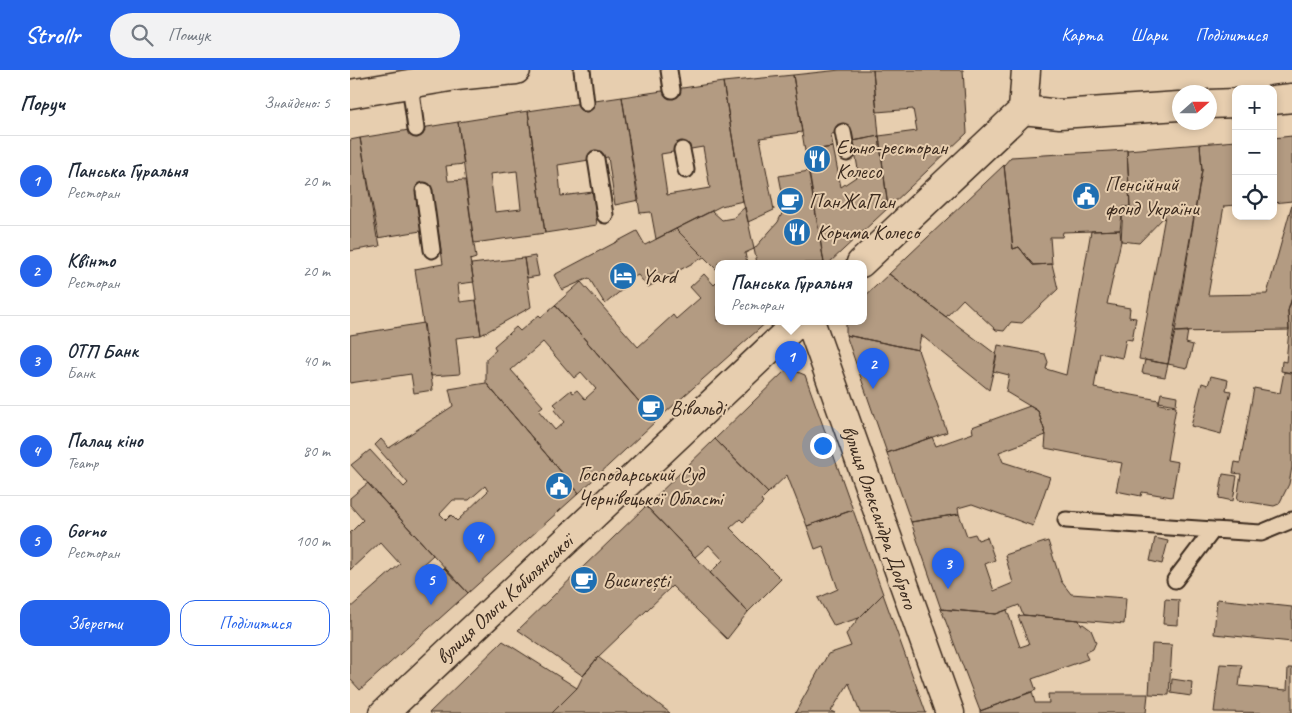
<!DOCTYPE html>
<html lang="uk">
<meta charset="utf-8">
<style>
:root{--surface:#fff;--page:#f2f2f3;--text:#1f2937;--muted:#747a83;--line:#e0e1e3;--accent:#2563eb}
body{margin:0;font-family:Caveat,sans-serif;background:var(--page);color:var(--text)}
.controls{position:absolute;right:15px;top:15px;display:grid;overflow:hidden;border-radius:10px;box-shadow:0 2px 8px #0003}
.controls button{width:45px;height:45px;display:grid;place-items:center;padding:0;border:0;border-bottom:1px solid var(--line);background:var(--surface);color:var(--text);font:25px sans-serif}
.compass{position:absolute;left:822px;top:15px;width:45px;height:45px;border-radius:50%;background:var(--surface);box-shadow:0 2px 8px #0003;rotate:69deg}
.you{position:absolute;left:472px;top:375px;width:18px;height:18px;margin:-12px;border:4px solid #fff;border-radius:50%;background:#1a73e8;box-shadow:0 0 0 8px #1a73e833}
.badge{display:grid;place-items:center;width:32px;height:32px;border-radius:50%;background:var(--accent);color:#fff;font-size:16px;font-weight:700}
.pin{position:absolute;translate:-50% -41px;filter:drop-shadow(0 1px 2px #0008)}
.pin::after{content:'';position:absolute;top:26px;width:18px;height:15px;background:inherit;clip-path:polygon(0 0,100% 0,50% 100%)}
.popup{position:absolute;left:365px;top:190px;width:152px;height:65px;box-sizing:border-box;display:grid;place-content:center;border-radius:10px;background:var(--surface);filter:drop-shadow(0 1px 4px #0005);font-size:16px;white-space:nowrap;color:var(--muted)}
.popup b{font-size:19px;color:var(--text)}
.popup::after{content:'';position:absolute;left:50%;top:100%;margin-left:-10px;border:10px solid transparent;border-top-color:var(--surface)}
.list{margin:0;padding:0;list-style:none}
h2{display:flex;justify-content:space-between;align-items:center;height:65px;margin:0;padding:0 20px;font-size:21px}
h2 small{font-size:16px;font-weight:400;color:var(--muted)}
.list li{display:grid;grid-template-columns:32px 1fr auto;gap:15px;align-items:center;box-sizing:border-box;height:90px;padding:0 20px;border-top:1px solid var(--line)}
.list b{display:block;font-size:19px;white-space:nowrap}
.list p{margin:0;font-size:16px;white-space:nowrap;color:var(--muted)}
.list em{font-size:16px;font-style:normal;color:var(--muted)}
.actions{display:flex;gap:10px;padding:15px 20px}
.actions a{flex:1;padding:11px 0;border:1px solid var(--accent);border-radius:15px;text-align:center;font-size:18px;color:var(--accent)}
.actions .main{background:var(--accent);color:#fff}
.icon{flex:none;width:28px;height:28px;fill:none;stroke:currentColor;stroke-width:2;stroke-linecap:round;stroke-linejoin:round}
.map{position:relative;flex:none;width:942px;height:643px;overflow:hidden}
header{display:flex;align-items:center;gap:30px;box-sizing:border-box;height:70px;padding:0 25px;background:var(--accent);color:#fff}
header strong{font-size:24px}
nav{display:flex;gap:28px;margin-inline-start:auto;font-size:18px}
.search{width:350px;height:45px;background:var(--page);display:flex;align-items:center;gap:12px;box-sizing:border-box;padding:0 18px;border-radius:28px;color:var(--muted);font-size:19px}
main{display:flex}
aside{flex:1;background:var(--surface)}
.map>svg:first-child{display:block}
.building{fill:#b39b82;stroke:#3b2a1e;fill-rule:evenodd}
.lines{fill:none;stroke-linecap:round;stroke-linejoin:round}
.lane-casing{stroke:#3b2a1e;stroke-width:19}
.street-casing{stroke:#3b2a1e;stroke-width:31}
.primary-casing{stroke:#3b2a1e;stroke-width:31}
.lane{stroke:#e7ceaf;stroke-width:15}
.street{stroke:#e7ceaf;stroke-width:28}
.primary{stroke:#e7ceaf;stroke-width:28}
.labels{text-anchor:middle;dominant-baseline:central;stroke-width:4;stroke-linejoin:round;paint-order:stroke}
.poi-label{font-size:21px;fill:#3b2a1e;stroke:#e7ceaf;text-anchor:start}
.street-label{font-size:21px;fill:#3b2a1e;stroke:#e7ceaf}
</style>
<header>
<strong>Strollr</strong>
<div class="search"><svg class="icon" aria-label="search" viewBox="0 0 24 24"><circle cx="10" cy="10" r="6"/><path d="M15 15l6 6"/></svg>Пошук</div>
<nav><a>Карта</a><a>Шари</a><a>Поділитися</a></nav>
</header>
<main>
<aside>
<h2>Поруч<small>Знайдено: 5</small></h2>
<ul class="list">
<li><span class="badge">1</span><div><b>Панська Гуральня</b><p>Ресторан</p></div><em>20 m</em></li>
<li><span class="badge">2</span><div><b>Квінто</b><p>Ресторан</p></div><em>20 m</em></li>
<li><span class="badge">3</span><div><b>ОТП Банк</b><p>Банк</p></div><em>40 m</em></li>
<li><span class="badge">4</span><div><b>Палац кіно</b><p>Театр</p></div><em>80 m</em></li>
<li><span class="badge">5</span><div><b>Gorno</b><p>Ресторан</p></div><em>100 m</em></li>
</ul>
<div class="actions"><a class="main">Зберегти</a><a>Поділитися</a></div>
</aside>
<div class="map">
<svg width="942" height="643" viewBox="0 0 942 643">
<rect width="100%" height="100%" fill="#e7ceaf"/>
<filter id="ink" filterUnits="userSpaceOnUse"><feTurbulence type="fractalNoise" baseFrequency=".02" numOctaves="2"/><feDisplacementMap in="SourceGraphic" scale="10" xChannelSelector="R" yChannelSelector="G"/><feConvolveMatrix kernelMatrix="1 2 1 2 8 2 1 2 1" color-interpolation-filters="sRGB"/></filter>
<g filter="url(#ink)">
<path class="building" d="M490 0H523L529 66 503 71 501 62 481 64 483 77 455 81 443 5Z
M523 0H613L617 63 538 138 529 66 567 61 563 39 527 42Z
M443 5 452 62 410 68 424 140 398 152 393 131 373 12Z
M373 12 393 131 371 136 306 169 301 142 290 143 272 27ZM353 77 360 118 317 125 311 84Z
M272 27 289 130 265 135 258 87 208 95 211 126 243 122 247 155 195 163 178 41Z
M178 41 195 163 124 173 108 52ZM167 101 171 139 145 142 140 104Z
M108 52 114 94 96 96 98 111 115 110 126 188 120 190 124 212 108 214 110 232 126 230 131 265 106 268 110 304 81 306 65 199 93 194 88 160 85 159 73 127 66 128 71 161 27 168 10 68Z
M529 66 538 138 479 193H474L455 81 483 77 491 117 509 105 503 71Z
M942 66V131L923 133V68Z
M10 68 30 176 0 181V70Z
M886 71V135L874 136 858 225 917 224 942 134V227L938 241 939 260 825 262 852 100 850 74Z
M850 74 852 100 818 294 789 289 815 146 789 173 771 171 773 137H780L777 80Z
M777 80 780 137H773L770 160 713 162 712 167H700L702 194 683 195 669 177 663 179 654 95 661 87Z
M654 95 663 179 669 177 683 195 702 194 708 219 672 253 661 252 654 261 646 260 613 229 596 247 539 204Z
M459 101 474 193H407L404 179 428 152 435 137 429 106Z
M395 137 404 179 395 183 397 193H368V201L326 159 362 141 372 150 383 148Z
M326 159 354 187 298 217 288 205 271 214 273 219 255 234 239 208 212 220 204 205 287 161 295 175Z
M770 160 771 171 757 234 780 238 779 247 786 248 782 270 776 269 772 288 750 283 744 318 809 330V334L826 337 817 390 828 392 822 427 792 422 791 426 766 421 772 393 695 378 696 365 688 341 656 322 659 305 643 301 648 275 695 284 698 292 696 299 716 305 741 161Z
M185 186 189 206 177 208 174 188Z
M174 188 181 237 131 265 121 194Z
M354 204 364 215 368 211V251H418L306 351 205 235 231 212 288 277 323 245 326 249 350 228 340 217Z
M539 204 647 285 639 320 571 265 568 280 496 265V251H514V227Z
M942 228V303L931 301 932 291 936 292 939 260 938 241Z
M205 235 306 351 229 423 136 313V289L146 280 144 276 166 257 170 261 189 245 191 247ZM193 272 224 308 231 302 246 319 235 329 227 320 223 323 221 320 204 334 207 337 204 340 214 352 205 360 188 340 193 336 161 300Z
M74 253 83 320 64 323 61 304 0 313V265Z
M838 261 836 273 843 275 837 298 818 294 825 262Z
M496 265 568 280 597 362 537 383Z
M795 290 818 294 815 307 792 303Z
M438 298 455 305 503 440 457 456 437 405 418 423 365 369Z
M934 302 942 303V397L939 414 929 434 924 436 887 430 891 404 883 403 885 392 890 393 904 318 930 323Z
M861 306 878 310 876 320 881 321 871 364 841 356 852 313 858 315Z
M136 313 229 423 118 523 1 395 20 380 54 417 58 413 25 375 31 369 39 378 103 336 99 319ZM135 416 138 421 107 451 101 445 96 450 90 444 103 430H119Z
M811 323 827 326 826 335 809 332Z
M680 336 688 341 696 365 649 382 653 392 700 407 683 456 622 434 608 438 609 444 561 452 537 383 582 367 586 376 623 363 622 357Z
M365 369 418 423 411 430 413 433 393 452 390 449 380 458 431 509 398 542 360 503 373 490 359 475 345 487 296 436Z
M873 404 887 406 883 431 869 428Z
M18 413 83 485 70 497 82 509 94 498 118 523 10 620 0 609V538L50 494 30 472 0 500V463L13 450 0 435V428Z
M296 436 398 542 377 569 322 516 248 587 233 606 168 560Z
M503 440 533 524 509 548 484 556 468 528 488 519 473 476 465 479 457 456Z
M609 444 617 466 625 464 628 470 637 467 645 490 635 494 644 521 663 513 655 485 698 471 711 511 721 524 776 528 774 554 673 545 669 535 646 544 591 539 561 452Z
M805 468 818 471 812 494 800 491Z
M533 524 576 643H510L499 613 481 641 485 643H445L478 584 501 576 496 564 509 548Z
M815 529 829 530 828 555 813 554Z
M867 529 942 537V572L864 564Z
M591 539 646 544 657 540 670 577 679 574 668 546 673 545 729 550 731 555 733 554 741 560 746 572 743 579 735 583 738 589 682 609 686 620 630 641Z
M153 571 227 618 202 643H79Z
M802 574 822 575 819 625 799 624Z
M248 587 320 643H202L227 618 233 606Z
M870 594 892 595 889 616 937 620 938 598H942V643L864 642Z
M822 609 842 612 841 626 821 623Z
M682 622 685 633H699L698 624H798L796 643H630V641Z"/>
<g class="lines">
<g class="lane-casing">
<path id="lane" d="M232 0 236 33
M319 0 322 20
M60 14 66 59
M493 62 497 83
M332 80 336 100
M246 89 255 145
M74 121 82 180
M716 450 863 460
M825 510 863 460 911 463 942 450"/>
</g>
<g class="street-casing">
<path id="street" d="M676 0 673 40 710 44 829 36
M923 30 942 28
M859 34 886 33
M511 193 673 40
M460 251 600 643
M34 643 449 251"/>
</g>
<g class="primary-casing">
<path id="primary" d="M0 24 106 6 166 0"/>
</g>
<use href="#lane" class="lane"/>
<use href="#street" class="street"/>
<use href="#primary" class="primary"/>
</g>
</g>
<defs>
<g id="restaurant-disc" transform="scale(1.4375)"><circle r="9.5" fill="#1f6fb2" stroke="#e7ceaf"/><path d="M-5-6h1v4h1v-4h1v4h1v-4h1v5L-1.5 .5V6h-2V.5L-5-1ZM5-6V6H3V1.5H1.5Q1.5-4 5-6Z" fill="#fff"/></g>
<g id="civic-disc" transform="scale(1.4375)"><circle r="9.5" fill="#1f6fb2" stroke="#e7ceaf"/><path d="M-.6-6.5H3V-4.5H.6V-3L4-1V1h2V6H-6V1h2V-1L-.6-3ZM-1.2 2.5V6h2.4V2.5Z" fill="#fff"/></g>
<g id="cafe-disc" transform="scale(1.4375)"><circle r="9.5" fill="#1f6fb2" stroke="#e7ceaf"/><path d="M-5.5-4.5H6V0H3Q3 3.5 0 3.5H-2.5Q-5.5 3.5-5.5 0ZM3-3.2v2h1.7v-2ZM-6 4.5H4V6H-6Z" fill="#fff"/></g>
<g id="hotel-disc" transform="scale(1.4375)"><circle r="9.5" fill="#1f6fb2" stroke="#e7ceaf"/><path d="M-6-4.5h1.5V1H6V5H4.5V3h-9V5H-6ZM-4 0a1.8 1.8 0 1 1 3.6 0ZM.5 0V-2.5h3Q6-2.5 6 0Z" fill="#fff"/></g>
</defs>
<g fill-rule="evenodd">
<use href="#restaurant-disc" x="467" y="89"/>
<use href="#civic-disc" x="736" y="126"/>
<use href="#cafe-disc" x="440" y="131"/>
<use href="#restaurant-disc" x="447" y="162"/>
<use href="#hotel-disc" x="273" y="206"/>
<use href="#cafe-disc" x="301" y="338"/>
<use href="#civic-disc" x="209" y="416"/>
<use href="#cafe-disc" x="234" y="510"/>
</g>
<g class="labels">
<g class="poi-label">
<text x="486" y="77">Етно-ресторан<tspan x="486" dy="24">Колесо</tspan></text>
<text x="755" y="114">Пенсійний<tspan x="755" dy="24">фонд України</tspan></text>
<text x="459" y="131">ПанЖаПан</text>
<text x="466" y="162">Корчма Колесо</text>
<text x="292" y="206">Yard</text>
<text x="320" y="338">Вівальді</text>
<text x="228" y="404">Господарський Суд<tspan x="228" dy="24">Чернівецької Області</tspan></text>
<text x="253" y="510">București</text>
</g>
<g class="street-label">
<text transform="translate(530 447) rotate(71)">вулиця Олександра Доброго</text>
<text transform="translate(154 529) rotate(-43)">вулиця Ольги Кобилянської</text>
</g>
</g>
</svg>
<div class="controls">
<button>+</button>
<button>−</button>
<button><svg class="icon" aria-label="locate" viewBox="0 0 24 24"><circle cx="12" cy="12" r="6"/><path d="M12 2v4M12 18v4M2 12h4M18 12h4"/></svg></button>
</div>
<svg class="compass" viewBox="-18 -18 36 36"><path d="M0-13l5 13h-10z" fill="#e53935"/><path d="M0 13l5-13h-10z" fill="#747a83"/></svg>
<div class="you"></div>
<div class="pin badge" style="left:441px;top:312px">1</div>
<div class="popup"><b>Панська Гуральня</b>Ресторан</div>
<div class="pin badge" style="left:523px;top:319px">2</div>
<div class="pin badge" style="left:598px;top:519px">3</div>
<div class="pin badge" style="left:129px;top:493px">4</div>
<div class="pin badge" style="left:81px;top:535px">5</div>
</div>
</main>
